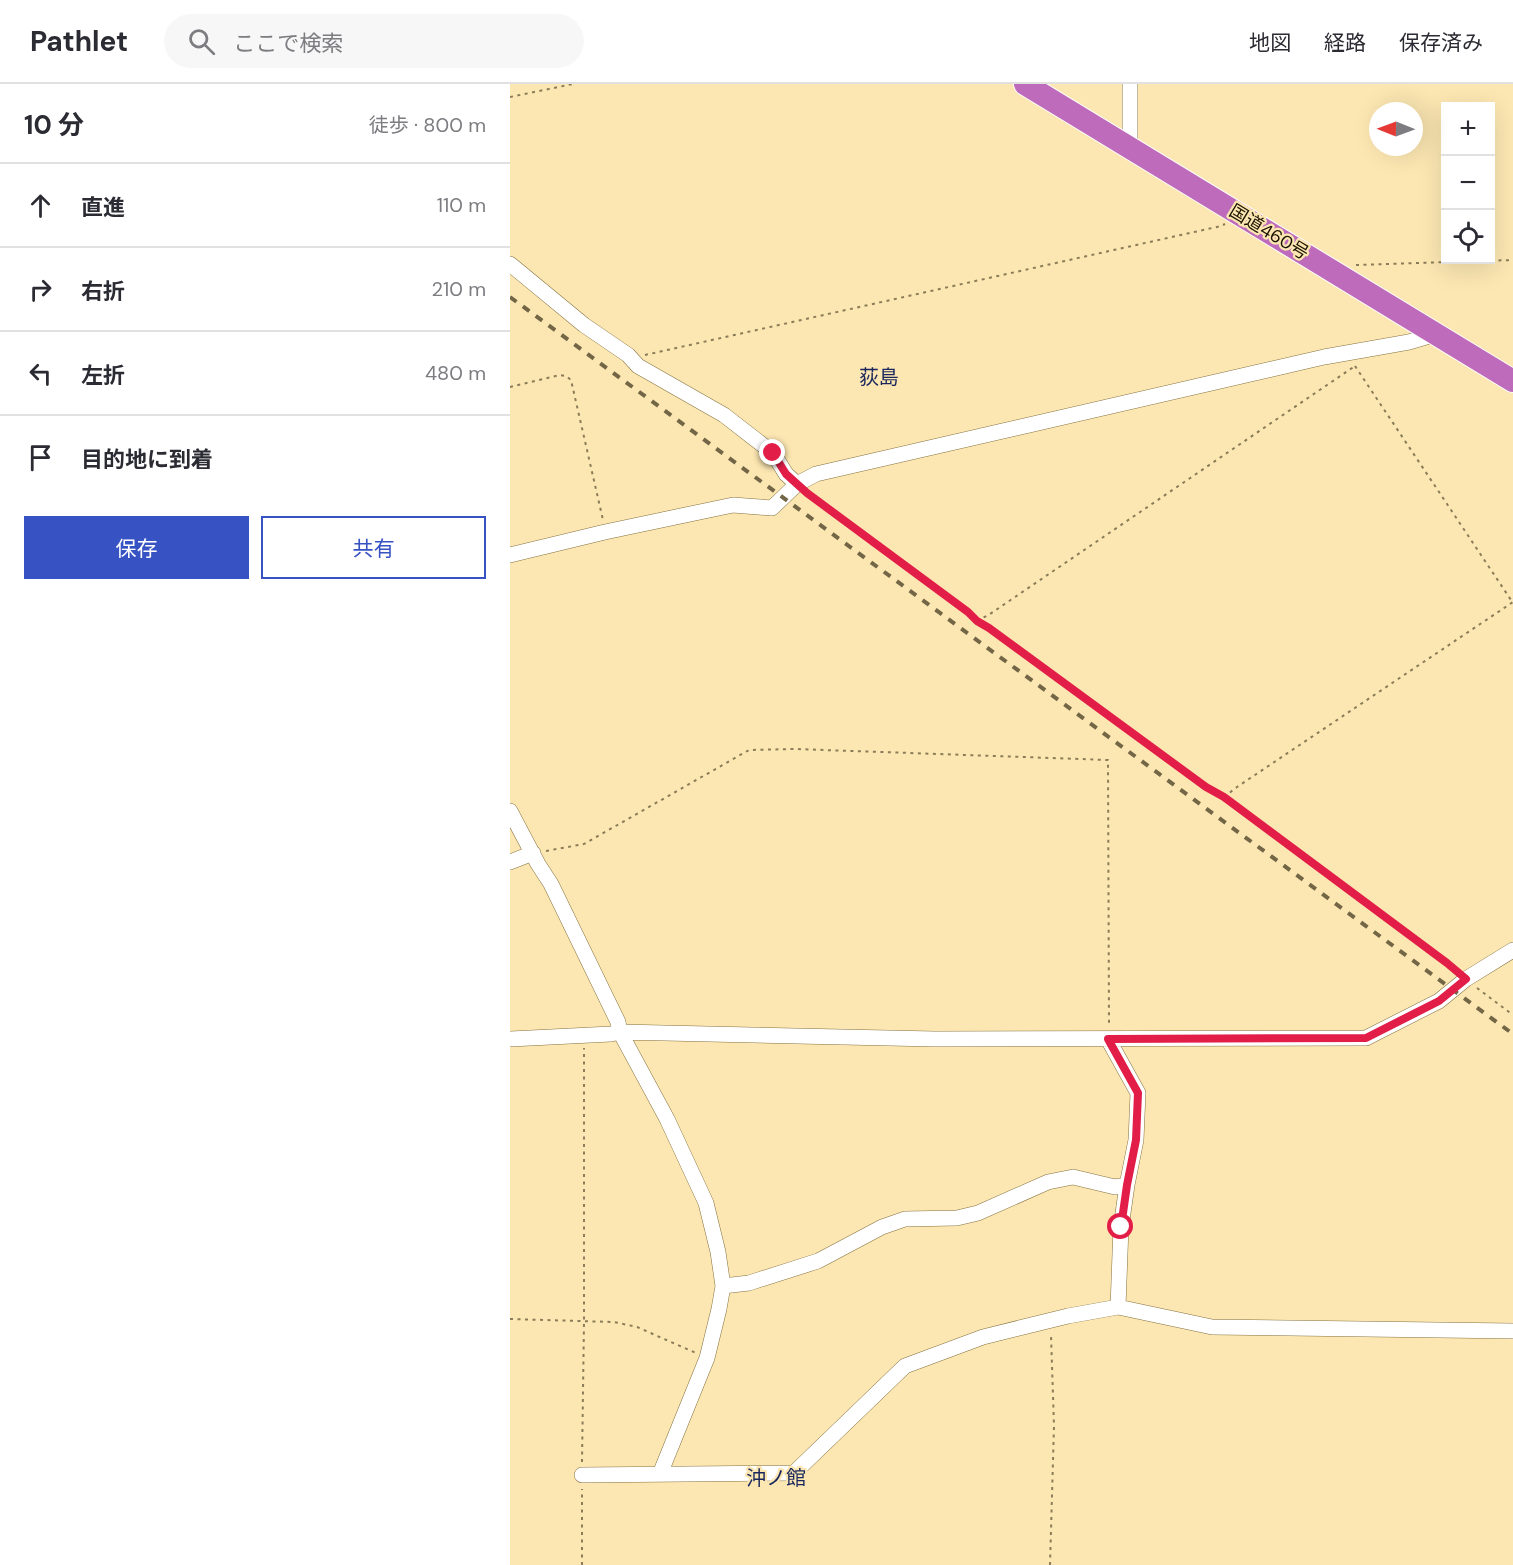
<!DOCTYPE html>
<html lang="ja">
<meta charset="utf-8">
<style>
:root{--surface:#fff;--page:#f7f7f7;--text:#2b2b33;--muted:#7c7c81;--line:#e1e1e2;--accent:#3752c3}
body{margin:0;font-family:"DM Sans","Noto Sans JP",sans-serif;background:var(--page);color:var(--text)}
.controls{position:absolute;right:18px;top:18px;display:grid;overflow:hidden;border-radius:0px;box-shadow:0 6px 24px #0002}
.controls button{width:54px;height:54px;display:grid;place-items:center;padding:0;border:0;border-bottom:2px solid var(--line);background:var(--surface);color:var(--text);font:30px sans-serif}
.compass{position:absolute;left:859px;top:18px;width:54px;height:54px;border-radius:50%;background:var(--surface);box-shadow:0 6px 24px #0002;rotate:271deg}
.stop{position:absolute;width:18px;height:18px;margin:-14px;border:4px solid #e11d48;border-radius:50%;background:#fff}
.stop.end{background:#e11d48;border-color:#fff;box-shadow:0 2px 6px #0008}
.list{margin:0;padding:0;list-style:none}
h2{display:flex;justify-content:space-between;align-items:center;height:78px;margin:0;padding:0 24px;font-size:26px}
h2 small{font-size:20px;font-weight:400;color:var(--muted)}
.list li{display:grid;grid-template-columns:39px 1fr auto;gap:18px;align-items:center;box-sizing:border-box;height:84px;padding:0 24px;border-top:2px solid var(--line)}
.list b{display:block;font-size:22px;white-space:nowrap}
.list em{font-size:20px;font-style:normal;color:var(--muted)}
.actions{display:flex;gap:12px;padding:18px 24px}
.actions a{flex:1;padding:14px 0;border:2px solid var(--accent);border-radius:0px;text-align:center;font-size:21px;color:var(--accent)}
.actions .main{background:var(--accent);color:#fff}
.icon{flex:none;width:33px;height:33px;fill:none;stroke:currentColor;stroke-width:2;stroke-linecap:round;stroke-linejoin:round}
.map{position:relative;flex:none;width:1003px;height:1481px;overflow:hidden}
header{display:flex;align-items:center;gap:36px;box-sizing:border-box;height:84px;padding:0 30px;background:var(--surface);border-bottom:2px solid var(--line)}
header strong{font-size:28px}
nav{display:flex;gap:33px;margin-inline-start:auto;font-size:21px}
.search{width:420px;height:54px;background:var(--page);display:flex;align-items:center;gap:15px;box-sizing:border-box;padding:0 21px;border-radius:33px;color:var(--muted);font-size:22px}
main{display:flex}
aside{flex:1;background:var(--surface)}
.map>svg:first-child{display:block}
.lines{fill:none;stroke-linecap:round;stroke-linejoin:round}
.minor-casing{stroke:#857240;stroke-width:16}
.highway-casing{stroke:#fff;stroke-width:24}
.path{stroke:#8a7c58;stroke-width:2;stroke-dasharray:3 4.5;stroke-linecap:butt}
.minor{stroke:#fff;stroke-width:15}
.highway{stroke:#bd6bba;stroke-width:22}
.rail{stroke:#736646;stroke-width:4;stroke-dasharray:8 8;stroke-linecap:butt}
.route{stroke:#e11d48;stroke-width:8}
.labels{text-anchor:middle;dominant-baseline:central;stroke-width:4.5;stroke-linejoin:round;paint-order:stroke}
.street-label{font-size:18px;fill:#1b1301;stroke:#fce7b2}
.neighbourhood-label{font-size:20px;fill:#18265d;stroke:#fce7b2}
</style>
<header>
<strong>Pathlet</strong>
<div class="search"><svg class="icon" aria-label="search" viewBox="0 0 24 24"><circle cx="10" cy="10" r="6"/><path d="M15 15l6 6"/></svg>ここで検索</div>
<nav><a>地図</a><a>経路</a><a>保存済み</a></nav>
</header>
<main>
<aside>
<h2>10 分<small>徒歩 · 800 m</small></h2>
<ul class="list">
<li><svg class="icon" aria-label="ahead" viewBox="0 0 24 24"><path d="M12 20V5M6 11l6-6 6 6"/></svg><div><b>直進</b></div><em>110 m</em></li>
<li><svg class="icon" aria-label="right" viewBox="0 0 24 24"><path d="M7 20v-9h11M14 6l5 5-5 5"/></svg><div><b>右折</b></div><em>210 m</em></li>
<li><svg class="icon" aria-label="left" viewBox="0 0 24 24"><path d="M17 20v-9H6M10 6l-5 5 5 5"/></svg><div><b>左折</b></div><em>480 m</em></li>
<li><svg class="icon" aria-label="arrive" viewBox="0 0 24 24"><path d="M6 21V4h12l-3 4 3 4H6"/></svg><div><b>目的地に到着</b></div></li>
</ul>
<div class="actions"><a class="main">保存</a><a>共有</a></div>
</aside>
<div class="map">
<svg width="1003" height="1481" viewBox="0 0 1003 1481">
<rect width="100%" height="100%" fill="#fce7b2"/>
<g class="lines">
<g class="minor-casing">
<path id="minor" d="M620 64V0
M0 180 74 241 118 271 128 282 214 331 263 369 276 390 287 400
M0 471 95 448 223 421 262 424 287 400 306 390 814 273 899 258 926 250
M0 727 28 780 41 800 108 938 110 948 157 1035 196 1119 208 1168 213 1202 209 1225 197 1274 150 1390
M0 778 23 769
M0 955 101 950 110 948 425 955 856 954 929 917 956 895 1003 866
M598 955 628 1009 626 1056 617 1101 611 1143 608 1223
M213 1202 239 1199 308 1177 372 1143 395 1135 447 1134 468 1129 538 1098 563 1093 605 1103 617 1101
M72 1391 284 1389 395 1282 473 1253 558 1232 608 1223 702 1243 1003 1247"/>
</g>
<g class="highway-casing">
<path id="highway" d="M515 0 1003 297"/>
</g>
<path class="path" d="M0 13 63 0
M846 181 1003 176
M135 271 711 142 715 140
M845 282 1003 519
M0 303 50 291 56 292 61 296 93 436
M297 408 458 528 467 537 479 544 696 703 714 713 947 887
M467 537 480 530 845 282
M714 713 727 703 1003 518
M36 767 74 760 239 666 286 665 598 676 599 940
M967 904 1003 931
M0 1235 104 1238 127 1243 186 1269
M72 1378 74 1237V964
M72 1481V1405
M540 1481 544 1342 541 1251"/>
<use href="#minor" class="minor"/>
<use href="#highway" class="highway"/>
<path class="rail" d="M0 213 1003 950"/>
</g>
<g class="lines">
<path class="route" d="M263 369 276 390 297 409 458 528 467 537 479 544 696 703 714 713 937 879 956 895 929 917 856 954 598 955 628 1009 626 1056 617 1101 611 1143"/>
</g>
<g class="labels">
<g class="street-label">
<text transform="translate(759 148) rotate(31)">国道460号</text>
</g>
<g class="neighbourhood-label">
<text x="369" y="293">荻島</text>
<text x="266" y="1394">沖ノ館</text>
</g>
</g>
</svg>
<div class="controls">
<button>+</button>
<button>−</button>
<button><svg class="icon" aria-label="locate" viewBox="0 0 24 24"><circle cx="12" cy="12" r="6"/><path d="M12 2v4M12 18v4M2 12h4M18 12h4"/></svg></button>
</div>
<svg class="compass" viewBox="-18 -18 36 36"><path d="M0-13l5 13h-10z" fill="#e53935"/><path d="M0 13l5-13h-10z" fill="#7c7c81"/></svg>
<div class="stop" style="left:611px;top:1143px"></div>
<div class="stop end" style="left:263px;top:369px"></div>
</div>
</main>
